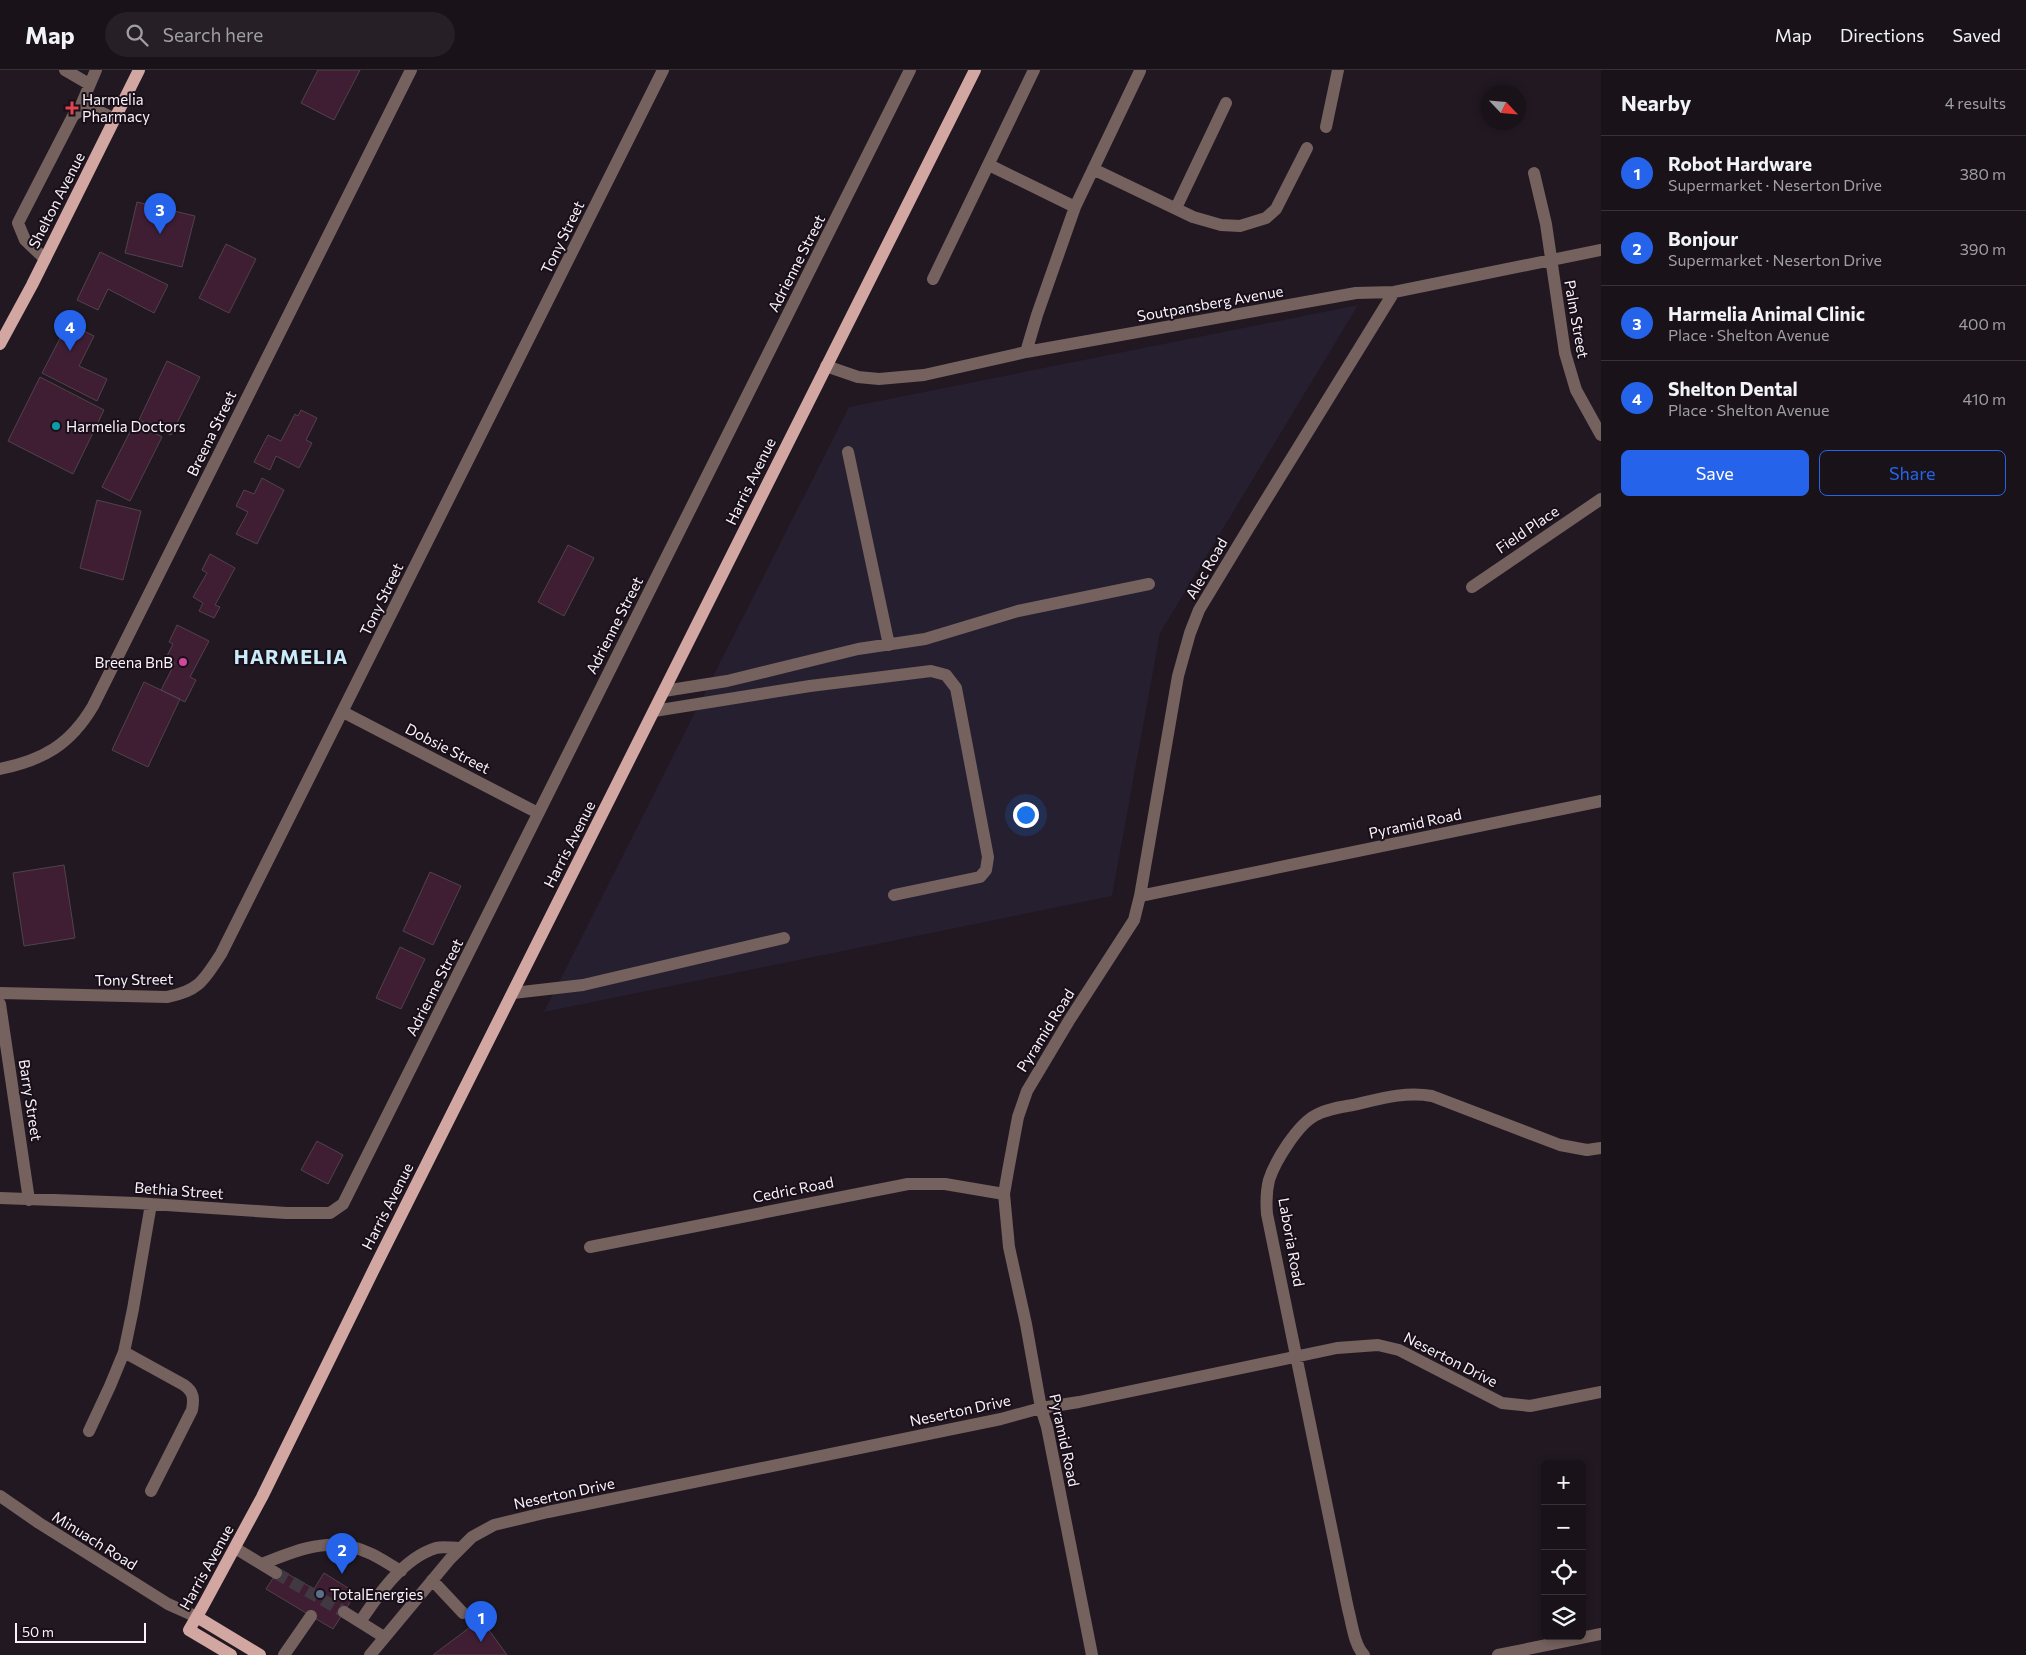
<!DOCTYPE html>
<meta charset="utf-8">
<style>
:root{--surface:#191219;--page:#262026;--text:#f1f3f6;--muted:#9f9ea2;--line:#373238;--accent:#2563eb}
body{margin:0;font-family:Commissioner,sans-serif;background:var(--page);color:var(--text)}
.controls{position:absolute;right:15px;bottom:15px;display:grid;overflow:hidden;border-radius:8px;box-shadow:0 2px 8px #0003}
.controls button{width:45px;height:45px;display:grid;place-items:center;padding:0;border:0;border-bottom:1px solid var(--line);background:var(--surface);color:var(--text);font:25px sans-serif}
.compass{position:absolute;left:1481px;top:15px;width:45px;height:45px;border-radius:50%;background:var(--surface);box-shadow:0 2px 8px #0003;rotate:116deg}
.scale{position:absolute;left:15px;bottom:12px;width:131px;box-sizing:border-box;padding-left:5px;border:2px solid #f9f2f9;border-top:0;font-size:14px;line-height:18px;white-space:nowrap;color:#f9f2f9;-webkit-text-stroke:4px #180f18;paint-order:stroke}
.you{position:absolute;left:1025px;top:744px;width:18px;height:18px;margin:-12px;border:4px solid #fff;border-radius:50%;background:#1a73e8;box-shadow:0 0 0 8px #1a73e833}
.badge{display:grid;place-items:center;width:32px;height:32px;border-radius:50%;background:var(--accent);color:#fff;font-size:16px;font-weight:700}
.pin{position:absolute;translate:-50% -41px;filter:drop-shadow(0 1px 2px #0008)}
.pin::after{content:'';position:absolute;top:26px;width:18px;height:15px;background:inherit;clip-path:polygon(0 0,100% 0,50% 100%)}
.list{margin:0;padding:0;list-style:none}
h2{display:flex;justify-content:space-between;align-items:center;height:65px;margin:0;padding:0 20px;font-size:21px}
h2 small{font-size:16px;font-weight:400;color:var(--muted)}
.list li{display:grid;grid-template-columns:32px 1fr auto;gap:15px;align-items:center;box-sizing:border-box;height:75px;padding:0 20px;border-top:1px solid var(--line)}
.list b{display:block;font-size:19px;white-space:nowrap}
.list p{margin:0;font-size:16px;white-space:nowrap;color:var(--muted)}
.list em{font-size:16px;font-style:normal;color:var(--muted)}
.actions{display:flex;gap:10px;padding:15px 20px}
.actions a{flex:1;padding:11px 0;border:1px solid var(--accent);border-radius:8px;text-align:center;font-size:18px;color:var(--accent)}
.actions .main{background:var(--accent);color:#fff}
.icon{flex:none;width:28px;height:28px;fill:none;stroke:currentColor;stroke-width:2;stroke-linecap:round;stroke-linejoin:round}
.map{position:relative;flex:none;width:1601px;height:1585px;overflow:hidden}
header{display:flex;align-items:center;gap:30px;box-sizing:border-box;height:70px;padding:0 25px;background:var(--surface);border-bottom:1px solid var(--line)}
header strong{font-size:24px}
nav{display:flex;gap:28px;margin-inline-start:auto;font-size:18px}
.search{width:350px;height:45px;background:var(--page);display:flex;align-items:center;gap:12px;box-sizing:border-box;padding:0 18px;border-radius:28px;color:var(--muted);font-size:19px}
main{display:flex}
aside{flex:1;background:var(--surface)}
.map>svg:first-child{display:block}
.industrial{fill:#251f2f}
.building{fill:#3f1e34;stroke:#51434b}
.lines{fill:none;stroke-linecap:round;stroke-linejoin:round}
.minor-tunnel{stroke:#413941;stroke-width:12;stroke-dasharray:12 6;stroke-linecap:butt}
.minor{stroke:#75615e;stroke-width:12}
.major{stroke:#d2a7a2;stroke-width:12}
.health-dot{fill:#e0444e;stroke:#180f18;stroke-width:2}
.culture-dot{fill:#0f9aa8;stroke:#180f18;stroke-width:2}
.hotel-dot{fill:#d1479c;stroke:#180f18;stroke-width:2}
.service-dot{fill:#5c6f8a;stroke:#180f18;stroke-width:2}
.labels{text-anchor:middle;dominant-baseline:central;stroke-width:4;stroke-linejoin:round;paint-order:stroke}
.poi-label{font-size:15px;fill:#f9f2f9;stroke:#180f18;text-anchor:start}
.street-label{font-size:15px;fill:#f9f2f9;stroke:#180f18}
.district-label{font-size:20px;font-weight:bold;letter-spacing:1px;fill:#caebf9;stroke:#180f18}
</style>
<header>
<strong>Map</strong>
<div class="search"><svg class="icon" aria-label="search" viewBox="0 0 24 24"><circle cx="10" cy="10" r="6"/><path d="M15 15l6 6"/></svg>Search here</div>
<nav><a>Map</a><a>Directions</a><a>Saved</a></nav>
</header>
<main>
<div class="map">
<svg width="1601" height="1585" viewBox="0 0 1601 1585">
<rect width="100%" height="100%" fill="#211821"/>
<path class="industrial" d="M1358 235 1160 563 1112 826 544 942 849 337Z"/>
<path class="building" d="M318 0H360L334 50 301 33Z
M137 132 195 146 182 197 125 183Z
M226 174 256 189 229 243 199 228Z
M100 182 168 215 154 243 108 219 98 240 77 230Z
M68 253 94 266 79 296 107 309 97 331 42 303Z
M167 291 200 307 171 365 139 350Z
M40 307 104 340 73 404 8 371Z
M301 340 317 348 306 370 312 373 299 398 276 386 270 400 254 392 268 365 281 371 295 344 298 346Z
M135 352 162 367 130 431 102 417Z
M262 408 284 420 257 474 236 464 248 442 236 436 244 420 254 424Z
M97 430 141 441 123 510 80 498Z
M568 475 594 488 564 546 538 532Z
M210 484 235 498 215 535 220 537 214 548 199 541 203 533 193 527 207 503 202 500Z
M177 555 209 571 190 607 196 610 185 632 161 620 175 593 166 588 173 574 169 572Z
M144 612 180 629 148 697 112 680Z
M64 795 75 868 24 876 13 803Z
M430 802 461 816 433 875 403 861Z
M400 877 425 889 401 939 376 928Z
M317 1071 343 1085 328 1114 301 1100Z
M279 1499 314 1519 324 1503 356 1523 333 1559 266 1519Z
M481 1549 507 1585H433Z"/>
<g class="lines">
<path class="minor-tunnel" d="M276 1503 344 1542"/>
<path class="minor" d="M65 0 89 14
M79 40 96 0
M1326 57 1338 0
M989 95 1075 137
M1093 99 1193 147 1221 155 1240 156 1266 148 1276 139 1307 78
M1534 103 1546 154 1565 283 1576 320 1601 365
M1176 138 1226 33
M45 189 25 170 18 153 22 145 73 46C88 32 99 42 115 49
M933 209 1034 0
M1026 282 1037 245 1075 137 1140 1
M826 296 858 307 879 309 924 305 1026 282 1356 223 1394 222 1601 180
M848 382 889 575
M1472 517 1601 429
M664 621 727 611 858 579 925 569 1018 541 1149 514
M654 641 810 616 931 601 946 605 956 618 988 787 986 800 980 807 894 825
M343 642 538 743
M0 699C43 690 70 675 93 636L411 0
M1140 826 1178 606 1190 563 1199 540 1248 459 1394 222
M0 923 167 927C199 921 204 910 221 884L663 0
M513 923 583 915 784 868
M0 934 29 1130
M0 1128 136 1133 286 1143H330L343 1134 910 0
M590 1177 908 1114H945L1004 1124
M124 1282 184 1315C194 1322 194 1329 192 1340L151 1421
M89 1361 110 1316 124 1282 133 1239 151 1134
M0 1426 39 1453 168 1534 197 1547
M235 1478 276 1503
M262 1494C289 1483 322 1469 352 1477 370 1481 385 1492 401 1501
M432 1510 463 1543
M344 1542 384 1567
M360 1552C378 1525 403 1488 436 1478 443 1476 452 1478 459 1478
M284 1585 311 1546
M370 1585 450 1489 472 1467 494 1455 548 1442 1001 1349 1041 1338 1079 1332 1337 1278 1378 1275 1399 1280 1502 1333 1530 1336 1601 1322
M1092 1585 1047 1357 1041 1338 1026 1254 1009 1177 1004 1124 1008 1101 1018 1047 1027 1021 1070 949 1134 850 1140 826 1601 731
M1364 1585C1354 1575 1352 1553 1348 1539L1267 1144C1266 1132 1266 1122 1269 1110 1275 1091 1298 1054 1316 1045 1327 1039 1340 1037 1353 1035 1379 1029 1405 1021 1432 1026L1560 1075 1587 1080 1601 1078
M1498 1585 1601 1564"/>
<path class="major" d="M0 274 32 215 139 0
M197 1547 260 1585
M231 1585 189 1560 203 1536 262 1427 377 1193 975 0"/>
</g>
<path class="health-dot" d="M69.5 30.5h5v5h5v5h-5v5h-5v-5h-5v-5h5z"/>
<circle class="culture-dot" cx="56" cy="356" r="5"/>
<circle class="hotel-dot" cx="183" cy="592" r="5"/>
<circle class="service-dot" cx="320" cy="1524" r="5"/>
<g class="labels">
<g class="poi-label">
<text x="82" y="29">Harmelia<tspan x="82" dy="17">Pharmacy</tspan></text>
<text x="66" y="356">Harmelia Doctors</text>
<text x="173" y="592" text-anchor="end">Breena BnB</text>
<text x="330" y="1524">TotalEnergies</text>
</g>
<g class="street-label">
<text transform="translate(56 130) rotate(-63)">Shelton Avenue</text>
<text transform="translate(562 167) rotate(-64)">Tony Street</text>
<text transform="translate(796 193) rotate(-63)">Adrienne Street</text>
<text transform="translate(1210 233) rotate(-10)">Soutpansberg Avenue</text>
<text transform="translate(1577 249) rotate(80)">Palm Street</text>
<text transform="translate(211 363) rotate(-64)">Breena Street</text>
<text transform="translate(750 411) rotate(-64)">Harris Avenue</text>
<text transform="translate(1527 459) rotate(-34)">Field Place</text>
<text transform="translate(1206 498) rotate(-60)">Alec Road</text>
<text transform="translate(381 529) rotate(-64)">Tony Street</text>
<text transform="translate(614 555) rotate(-63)">Adrienne Street</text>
<text transform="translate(448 678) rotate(27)">Dobsie Street</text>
<text transform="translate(1415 753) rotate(-12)">Pyramid Road</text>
<text transform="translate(569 774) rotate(-63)">Harris Avenue</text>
<text transform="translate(134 909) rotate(-1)">Tony Street</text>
<text transform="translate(434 917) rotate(-63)">Adrienne Street</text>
<text transform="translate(1045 960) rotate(-58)">Pyramid Road</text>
<text transform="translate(31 1030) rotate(81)">Barry Street</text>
<text transform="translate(793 1119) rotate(-11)">Cedric Road</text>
<text transform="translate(179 1120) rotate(4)">Bethia Street</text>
<text transform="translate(387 1136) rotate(-63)">Harris Avenue</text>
<text transform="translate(1292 1172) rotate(80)">Laboria Road</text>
<text transform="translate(1451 1289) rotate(27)">Neserton Drive</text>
<text transform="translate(960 1340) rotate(-12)">Neserton Drive</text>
<text transform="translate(1065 1370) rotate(78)">Pyramid Road</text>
<text transform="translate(564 1423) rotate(-12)">Neserton Drive</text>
<text transform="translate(95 1470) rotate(32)">Minuach Road</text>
<text transform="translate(206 1497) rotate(-61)">Harris Avenue</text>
</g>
<g class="district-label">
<text x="291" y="586">HARMELIA</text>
</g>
</g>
</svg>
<div class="controls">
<button>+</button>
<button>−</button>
<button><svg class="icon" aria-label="locate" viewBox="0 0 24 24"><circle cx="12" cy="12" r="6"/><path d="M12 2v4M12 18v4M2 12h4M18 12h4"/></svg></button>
<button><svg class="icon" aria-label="layers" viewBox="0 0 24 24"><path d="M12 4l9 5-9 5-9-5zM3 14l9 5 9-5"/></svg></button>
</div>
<svg class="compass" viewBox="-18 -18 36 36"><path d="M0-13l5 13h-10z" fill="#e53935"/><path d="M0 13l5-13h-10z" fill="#9f9ea2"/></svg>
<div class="scale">50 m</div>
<div class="you"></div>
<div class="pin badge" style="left:481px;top:1572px">1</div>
<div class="pin badge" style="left:342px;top:1504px">2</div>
<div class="pin badge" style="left:160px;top:164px">3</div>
<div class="pin badge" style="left:70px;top:281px">4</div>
</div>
<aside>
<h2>Nearby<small>4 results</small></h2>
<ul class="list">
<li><span class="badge">1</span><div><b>Robot Hardware</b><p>Supermarket · Neserton Drive</p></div><em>380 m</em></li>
<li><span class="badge">2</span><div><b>Bonjour</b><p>Supermarket · Neserton Drive</p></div><em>390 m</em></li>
<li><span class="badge">3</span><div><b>Harmelia Animal Clinic</b><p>Place · Shelton Avenue</p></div><em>400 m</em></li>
<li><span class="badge">4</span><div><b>Shelton Dental</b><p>Place · Shelton Avenue</p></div><em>410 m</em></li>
</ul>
<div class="actions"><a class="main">Save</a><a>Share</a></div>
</aside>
</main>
